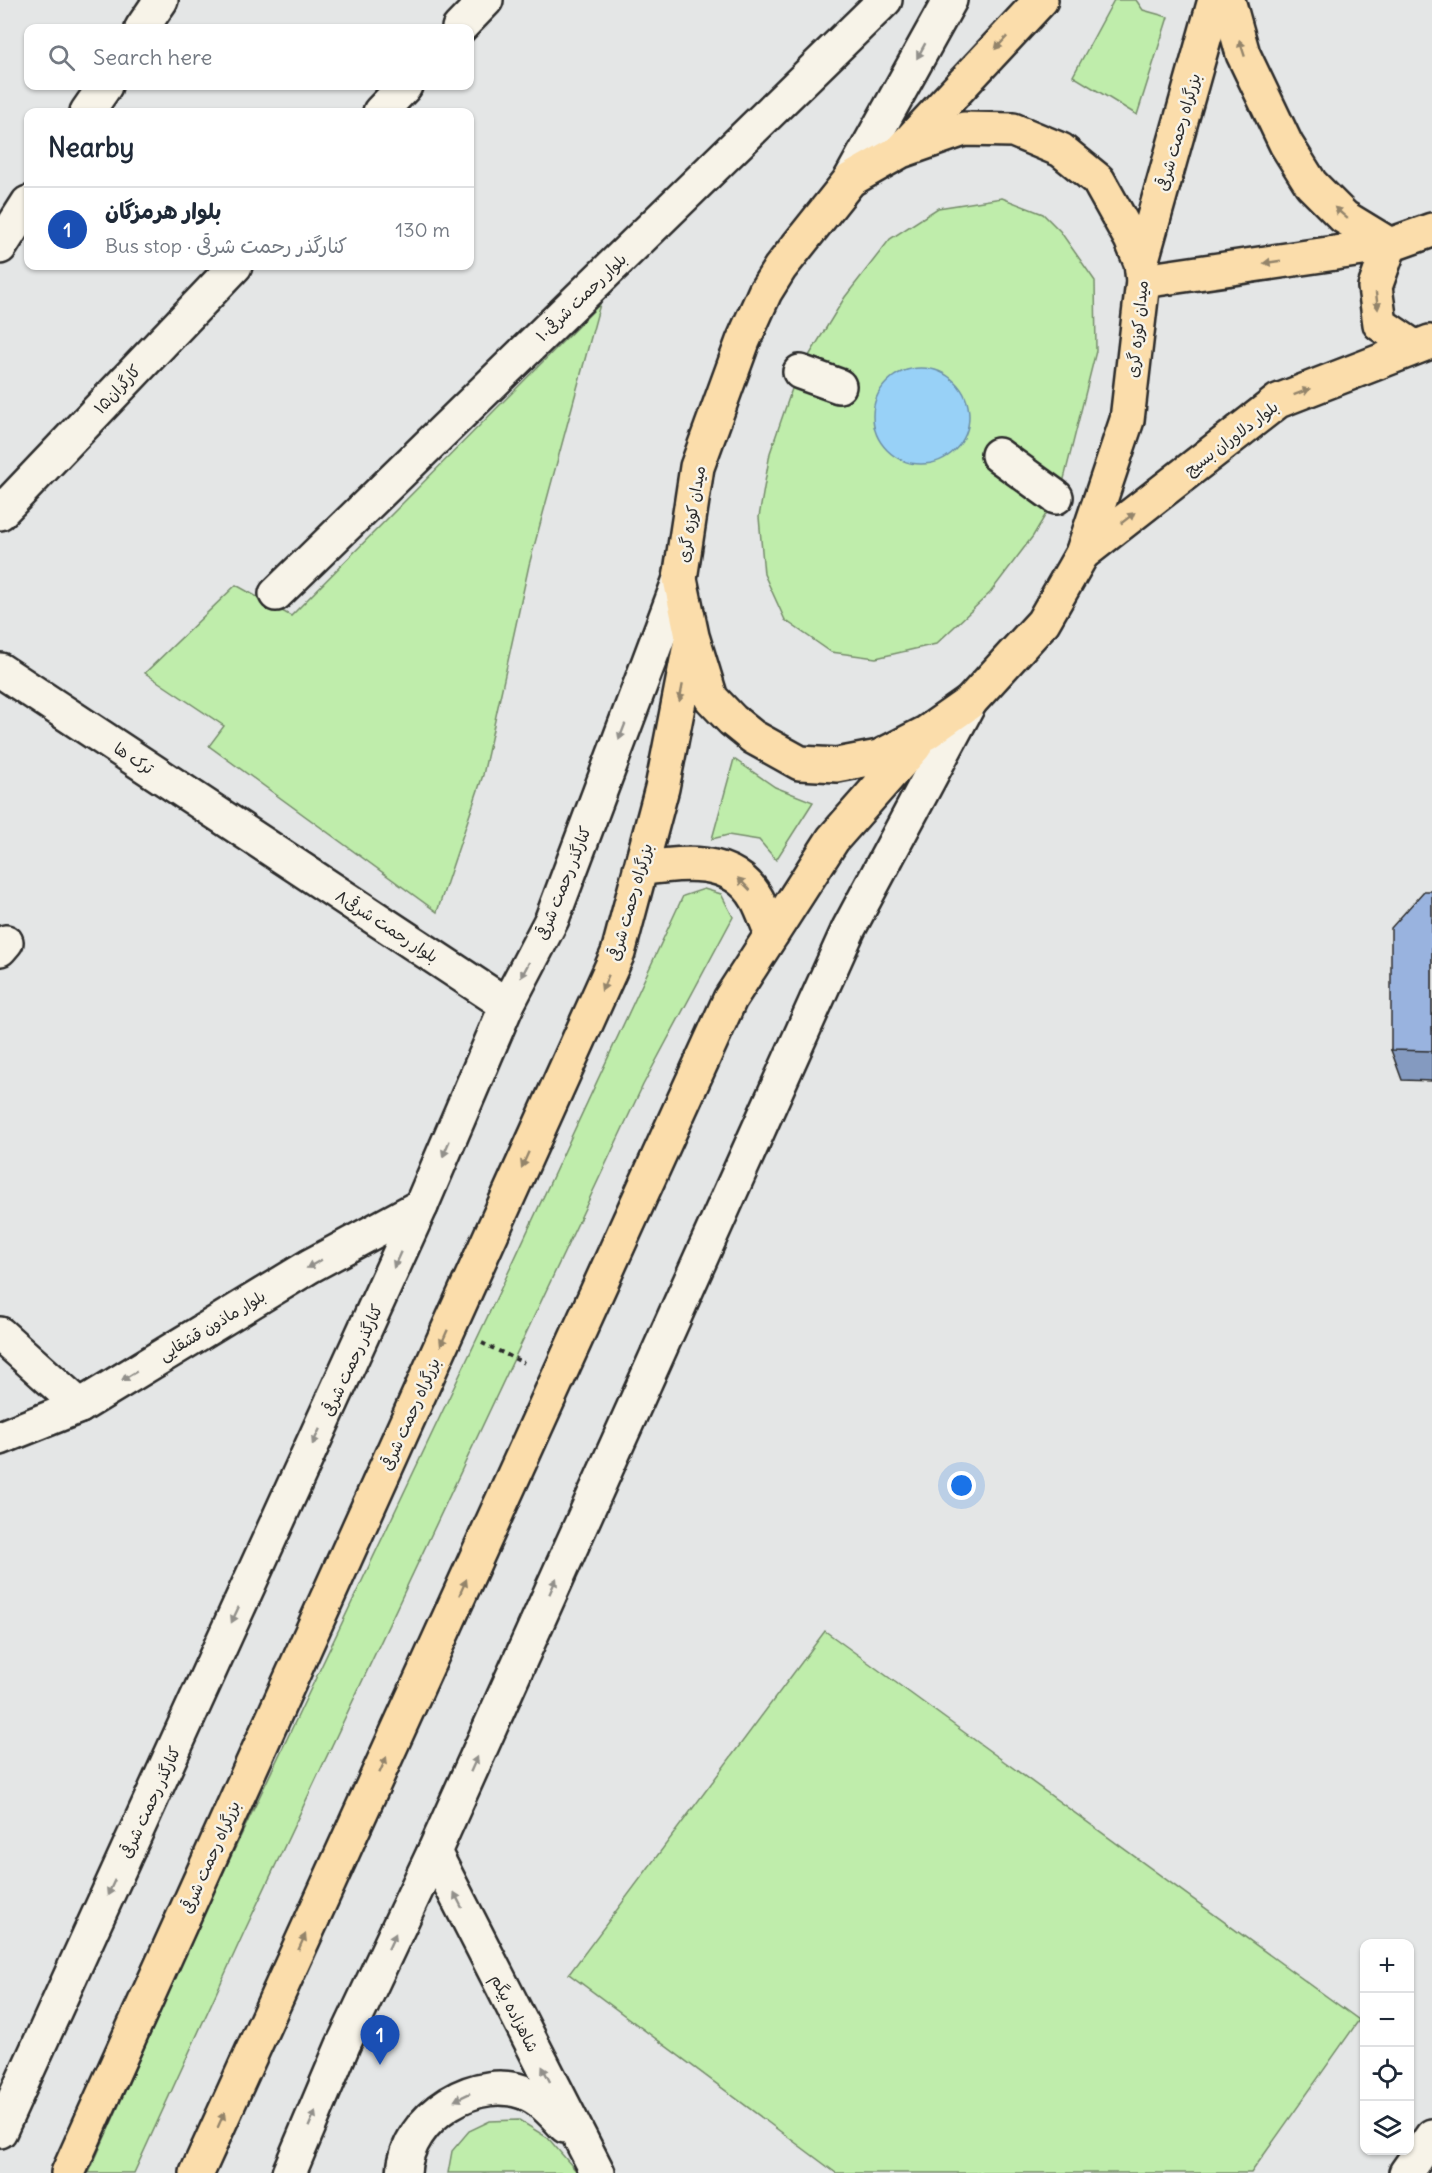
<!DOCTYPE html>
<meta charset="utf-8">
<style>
:root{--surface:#fff;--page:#f6f6f7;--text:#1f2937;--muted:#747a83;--line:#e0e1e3;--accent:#d1495b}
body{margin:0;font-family:Delius,"Playpen Sans Arabic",sans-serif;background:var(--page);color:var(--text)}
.controls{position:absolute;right:18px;bottom:18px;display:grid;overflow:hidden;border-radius:12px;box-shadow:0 2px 4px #0004}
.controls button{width:54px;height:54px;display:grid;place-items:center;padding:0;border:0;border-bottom:2px solid var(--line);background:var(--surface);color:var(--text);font:30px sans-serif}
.you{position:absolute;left:962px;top:1486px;width:21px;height:21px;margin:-15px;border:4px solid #fff;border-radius:50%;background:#1a73e8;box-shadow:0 0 0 9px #1a73e833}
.badge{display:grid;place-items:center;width:39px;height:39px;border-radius:50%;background:var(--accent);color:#fff;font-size:20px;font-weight:700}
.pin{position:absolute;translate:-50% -50px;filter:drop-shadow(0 2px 3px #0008)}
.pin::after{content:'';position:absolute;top:32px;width:21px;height:18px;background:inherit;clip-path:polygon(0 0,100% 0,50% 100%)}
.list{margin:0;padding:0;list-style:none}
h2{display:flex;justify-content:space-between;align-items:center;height:78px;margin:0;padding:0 24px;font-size:26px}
h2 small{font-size:20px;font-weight:400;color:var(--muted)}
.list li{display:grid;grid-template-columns:39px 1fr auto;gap:18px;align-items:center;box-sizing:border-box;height:84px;padding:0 24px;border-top:2px solid var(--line)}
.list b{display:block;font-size:22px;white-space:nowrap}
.list p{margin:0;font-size:20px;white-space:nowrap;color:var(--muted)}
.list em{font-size:20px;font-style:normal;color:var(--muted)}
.icon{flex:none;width:33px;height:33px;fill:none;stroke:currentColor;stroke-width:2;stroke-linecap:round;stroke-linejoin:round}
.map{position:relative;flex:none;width:1432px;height:2173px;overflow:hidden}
.search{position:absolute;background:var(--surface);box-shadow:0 2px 4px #0004;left:24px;top:24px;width:450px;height:66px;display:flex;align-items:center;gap:15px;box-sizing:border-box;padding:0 21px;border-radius:12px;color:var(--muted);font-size:22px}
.panel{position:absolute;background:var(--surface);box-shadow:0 2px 4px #0004;left:24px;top:108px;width:450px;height:162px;border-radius:12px}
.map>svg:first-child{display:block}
.green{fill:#bfedab;stroke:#758c6b;stroke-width:1.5}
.water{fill:#98d1f7;stroke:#6c8fa5;stroke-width:1.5}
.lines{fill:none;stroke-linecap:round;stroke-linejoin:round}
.pedestrian-casing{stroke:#2b2b2b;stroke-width:38}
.minor-casing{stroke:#2b2b2b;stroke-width:38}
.tertiary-casing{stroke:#2b2b2b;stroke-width:38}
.secondary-casing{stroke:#2b2b2b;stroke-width:38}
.primary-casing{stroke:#2b2b2b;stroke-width:38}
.trunk-casing{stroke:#2b2b2b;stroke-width:38}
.path{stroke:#2b2b2b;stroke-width:4;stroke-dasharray:4.5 4.5;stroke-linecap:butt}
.pedestrian{stroke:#f7f3e8;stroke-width:33}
.minor{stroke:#f7f3e8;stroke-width:33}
.tertiary{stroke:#f7f3e8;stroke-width:33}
.secondary{stroke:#f7f3e8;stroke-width:33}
.primary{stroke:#fbddab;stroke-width:33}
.trunk{stroke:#fbddab;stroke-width:33}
.wall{fill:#849ac0;stroke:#2b2b2b;stroke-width:1.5}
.building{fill:#99b3df;stroke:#2b2b2b;stroke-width:1.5}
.oneway{fill:#93846b}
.oneway2{fill:#918f8a}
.labels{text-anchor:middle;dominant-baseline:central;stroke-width:5;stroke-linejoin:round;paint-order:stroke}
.street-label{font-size:16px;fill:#2b2b2b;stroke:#f7f3e8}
</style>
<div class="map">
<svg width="1432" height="2173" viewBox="0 0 1432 2173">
<rect width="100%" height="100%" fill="#e4e6e6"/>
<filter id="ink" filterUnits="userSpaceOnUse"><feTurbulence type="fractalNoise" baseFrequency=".0167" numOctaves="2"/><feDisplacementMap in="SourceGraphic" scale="12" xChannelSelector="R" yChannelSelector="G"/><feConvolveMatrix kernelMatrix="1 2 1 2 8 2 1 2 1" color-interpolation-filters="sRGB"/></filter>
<g filter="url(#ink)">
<path class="green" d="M1114 0H1136L1143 10 1168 17 1137 115 1073 76Z
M1002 198 1043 214 1060 231 1095 281 1096 351 1062 487 1033 536 990 593 936 644 876 658 831 652 785 620 764 574 759 517 770 453 796 377 845 297 890 239 938 208Z
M600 304 529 565 483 775 437 912 209 746 224 726 145 673 236 585 291 616Z
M734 759 775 787 813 802 776 860 759 840 728 835 712 839Z
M704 889 721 894 733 917 643 1085 245 1930 134 2173H89L200 1922 502 1286 683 896Z
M825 1631 1359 2020 1251 2173H836L569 1974Z
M519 2120 548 2138 578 2173H448L452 2151 469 2131 490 2121Z"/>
<path class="water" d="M873 416a48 48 0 1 1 96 0a48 48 0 1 1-96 0Z"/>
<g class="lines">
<g class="pedestrian-casing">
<path id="pedestrian" d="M800 372 839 386
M998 455 1056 497"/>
</g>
<g class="minor-casing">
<path id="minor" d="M142 28 161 0
M459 28 486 0
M87 112 105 86
M380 112 405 86
M0 247 28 203
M0 513 235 266
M276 594 885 0
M0 670 507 1005
M0 949 6 942
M0 1334 80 1406"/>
</g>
<g class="tertiary-casing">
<path id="tertiary" d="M0 1438 80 1406 310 1266 421 1206
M434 1852 598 2173
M404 2173C406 2117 479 2070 530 2095 543 2101 555 2115 565 2126
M1406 2173 1432 2136"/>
</g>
<g class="secondary-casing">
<path id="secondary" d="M850 180 950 0
M0 2131 421 1206 507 1005 552 919 680 579
M289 2173 343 2045 434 1852 849 928 970 702"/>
</g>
<g class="primary-casing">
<path id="primary" d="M1228 0 1243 54 1286 144 1311 184 1344 217 1390 245 1375 287 1380 324 1414 347
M1143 281 1390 245 1432 230
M1082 554 1278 401 1430 342"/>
</g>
<g class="trunk-casing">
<path id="trunk" d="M964 129 1013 130 1061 150 1098 180 1131 239 1141 263 1143 281 1127 420 1082 554 1043 622 970 702 926 733 879 757 837 765 800 763 753 737 732 720 711 698 692 636 680 579 697 467 743 341 765 292 780 268 850 180 901 151Z
M903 148 1041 0
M1141 263 1215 0
M640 869C682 862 733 856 757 899 763 910 767 923 772 934
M68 2173 618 953 662 788 691 640
M197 2173 730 999 833 839 915 746"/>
</g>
<path class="path" d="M482 1343 524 1363"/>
<use href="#pedestrian" class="pedestrian"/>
<use href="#minor" class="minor"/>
<use href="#tertiary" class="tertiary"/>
<use href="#secondary" class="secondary"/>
<use href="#primary" class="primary"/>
<use href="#trunk" class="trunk"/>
</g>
<path class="wall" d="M1432 891V1081L1402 1080 1391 1050Z"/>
<path class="building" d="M1424 891H1432V1051L1391 1050V928Z"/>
<defs><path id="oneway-solid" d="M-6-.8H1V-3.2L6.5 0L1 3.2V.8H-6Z" transform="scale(1.5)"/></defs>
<g class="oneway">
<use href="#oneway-solid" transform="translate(1001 43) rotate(133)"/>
<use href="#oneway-solid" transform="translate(1242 48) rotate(-108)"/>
<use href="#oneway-solid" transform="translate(1341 213) rotate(-139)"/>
<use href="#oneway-solid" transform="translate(1272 262) rotate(172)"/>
<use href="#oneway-solid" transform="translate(1377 301) rotate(83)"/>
<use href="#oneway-solid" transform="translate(1302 392) rotate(-21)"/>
<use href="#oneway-solid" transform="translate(1128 518) rotate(-38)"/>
<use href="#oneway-solid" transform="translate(681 693) rotate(101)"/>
<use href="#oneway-solid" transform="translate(744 884) rotate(-135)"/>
<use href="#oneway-solid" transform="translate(605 983) rotate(114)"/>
<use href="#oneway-solid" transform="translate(525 1160) rotate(114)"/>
<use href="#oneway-solid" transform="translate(444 1338) rotate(114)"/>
<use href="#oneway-solid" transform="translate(463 1587) rotate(-66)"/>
<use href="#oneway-solid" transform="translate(383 1765) rotate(-66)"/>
<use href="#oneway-solid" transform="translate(302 1942) rotate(-66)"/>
<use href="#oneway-solid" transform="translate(221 2120) rotate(-66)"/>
</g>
<g class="oneway2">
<use href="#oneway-solid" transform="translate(921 51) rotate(119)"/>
<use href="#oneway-solid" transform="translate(622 732) rotate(111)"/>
<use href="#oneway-solid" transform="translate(525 970) rotate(118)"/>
<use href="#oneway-solid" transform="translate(446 1149) rotate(113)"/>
<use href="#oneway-solid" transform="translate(397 1260) rotate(114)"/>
<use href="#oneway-solid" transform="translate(314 1264) rotate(151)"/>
<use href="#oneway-solid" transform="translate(129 1376) rotate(149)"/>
<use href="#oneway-solid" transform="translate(316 1437) rotate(115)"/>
<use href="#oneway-solid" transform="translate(553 1586) rotate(-66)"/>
<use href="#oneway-solid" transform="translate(235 1615) rotate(115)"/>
<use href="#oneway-solid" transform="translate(474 1764) rotate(-66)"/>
<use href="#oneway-solid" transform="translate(111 1888) rotate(115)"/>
<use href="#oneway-solid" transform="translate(458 1900) rotate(-117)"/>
<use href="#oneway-solid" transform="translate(392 1941) rotate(-65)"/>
<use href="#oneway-solid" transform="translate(546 2074) rotate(-117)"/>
<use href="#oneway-solid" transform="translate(462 2097) rotate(154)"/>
<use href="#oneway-solid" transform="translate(312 2119) rotate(-67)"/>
</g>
</g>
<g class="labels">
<g class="street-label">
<text transform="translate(1178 132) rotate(-74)">بزرگراه رحمت شرقی</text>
<text transform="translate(581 297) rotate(-44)">۱۰بلوار رحمت شرقی</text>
<text transform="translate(1137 329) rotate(-84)">میدان کوزه گری</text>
<text transform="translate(117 389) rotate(-47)">۱۵کارگران</text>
<text transform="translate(1231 438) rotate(-37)">بلوار دلاوران بسیج</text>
<text transform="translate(691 514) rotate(-80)">میدان کوزه گری</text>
<text transform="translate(134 758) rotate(33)">ترک ها</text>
<text transform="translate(563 883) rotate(-68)">کنارگذر رحمت شرقی</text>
<text transform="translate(630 902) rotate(-74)">بزرگراه رحمت شرقی</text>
<text transform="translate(387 926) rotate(33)">بلوار رحمت شرقی۸</text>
<text transform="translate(212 1325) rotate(-31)">بلوار ماذون قشقایی</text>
<text transform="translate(352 1360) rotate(-65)">کنارگذر رحمت شرقی</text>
<text transform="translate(410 1414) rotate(-66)">بزرگراه رحمت شرقی</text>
<text transform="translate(150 1802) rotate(-65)">کنارگذر رحمت شرقی</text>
<text transform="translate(210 1857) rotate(-66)">بزرگراه رحمت شرقی</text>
<text transform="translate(515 2013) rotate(63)">شاهزاده بیگم</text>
</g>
</g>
</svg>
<div class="controls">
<button>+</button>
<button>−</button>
<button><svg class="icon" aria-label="locate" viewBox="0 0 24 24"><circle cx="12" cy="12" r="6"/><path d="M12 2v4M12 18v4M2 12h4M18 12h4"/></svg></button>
<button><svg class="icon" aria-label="layers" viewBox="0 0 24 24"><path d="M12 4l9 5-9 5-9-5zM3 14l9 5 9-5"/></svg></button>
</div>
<div class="you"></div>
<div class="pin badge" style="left:380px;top:2065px;background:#1a4fb4">1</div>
<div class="search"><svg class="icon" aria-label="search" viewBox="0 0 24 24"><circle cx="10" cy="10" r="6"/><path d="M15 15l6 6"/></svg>Search here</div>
<section class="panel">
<h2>Nearby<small></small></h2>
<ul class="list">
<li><span class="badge" style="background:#1a4fb4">1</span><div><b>بلوار هرمزگان</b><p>Bus stop · کنارگذر رحمت شرقی</p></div><em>130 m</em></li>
</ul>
</section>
</div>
